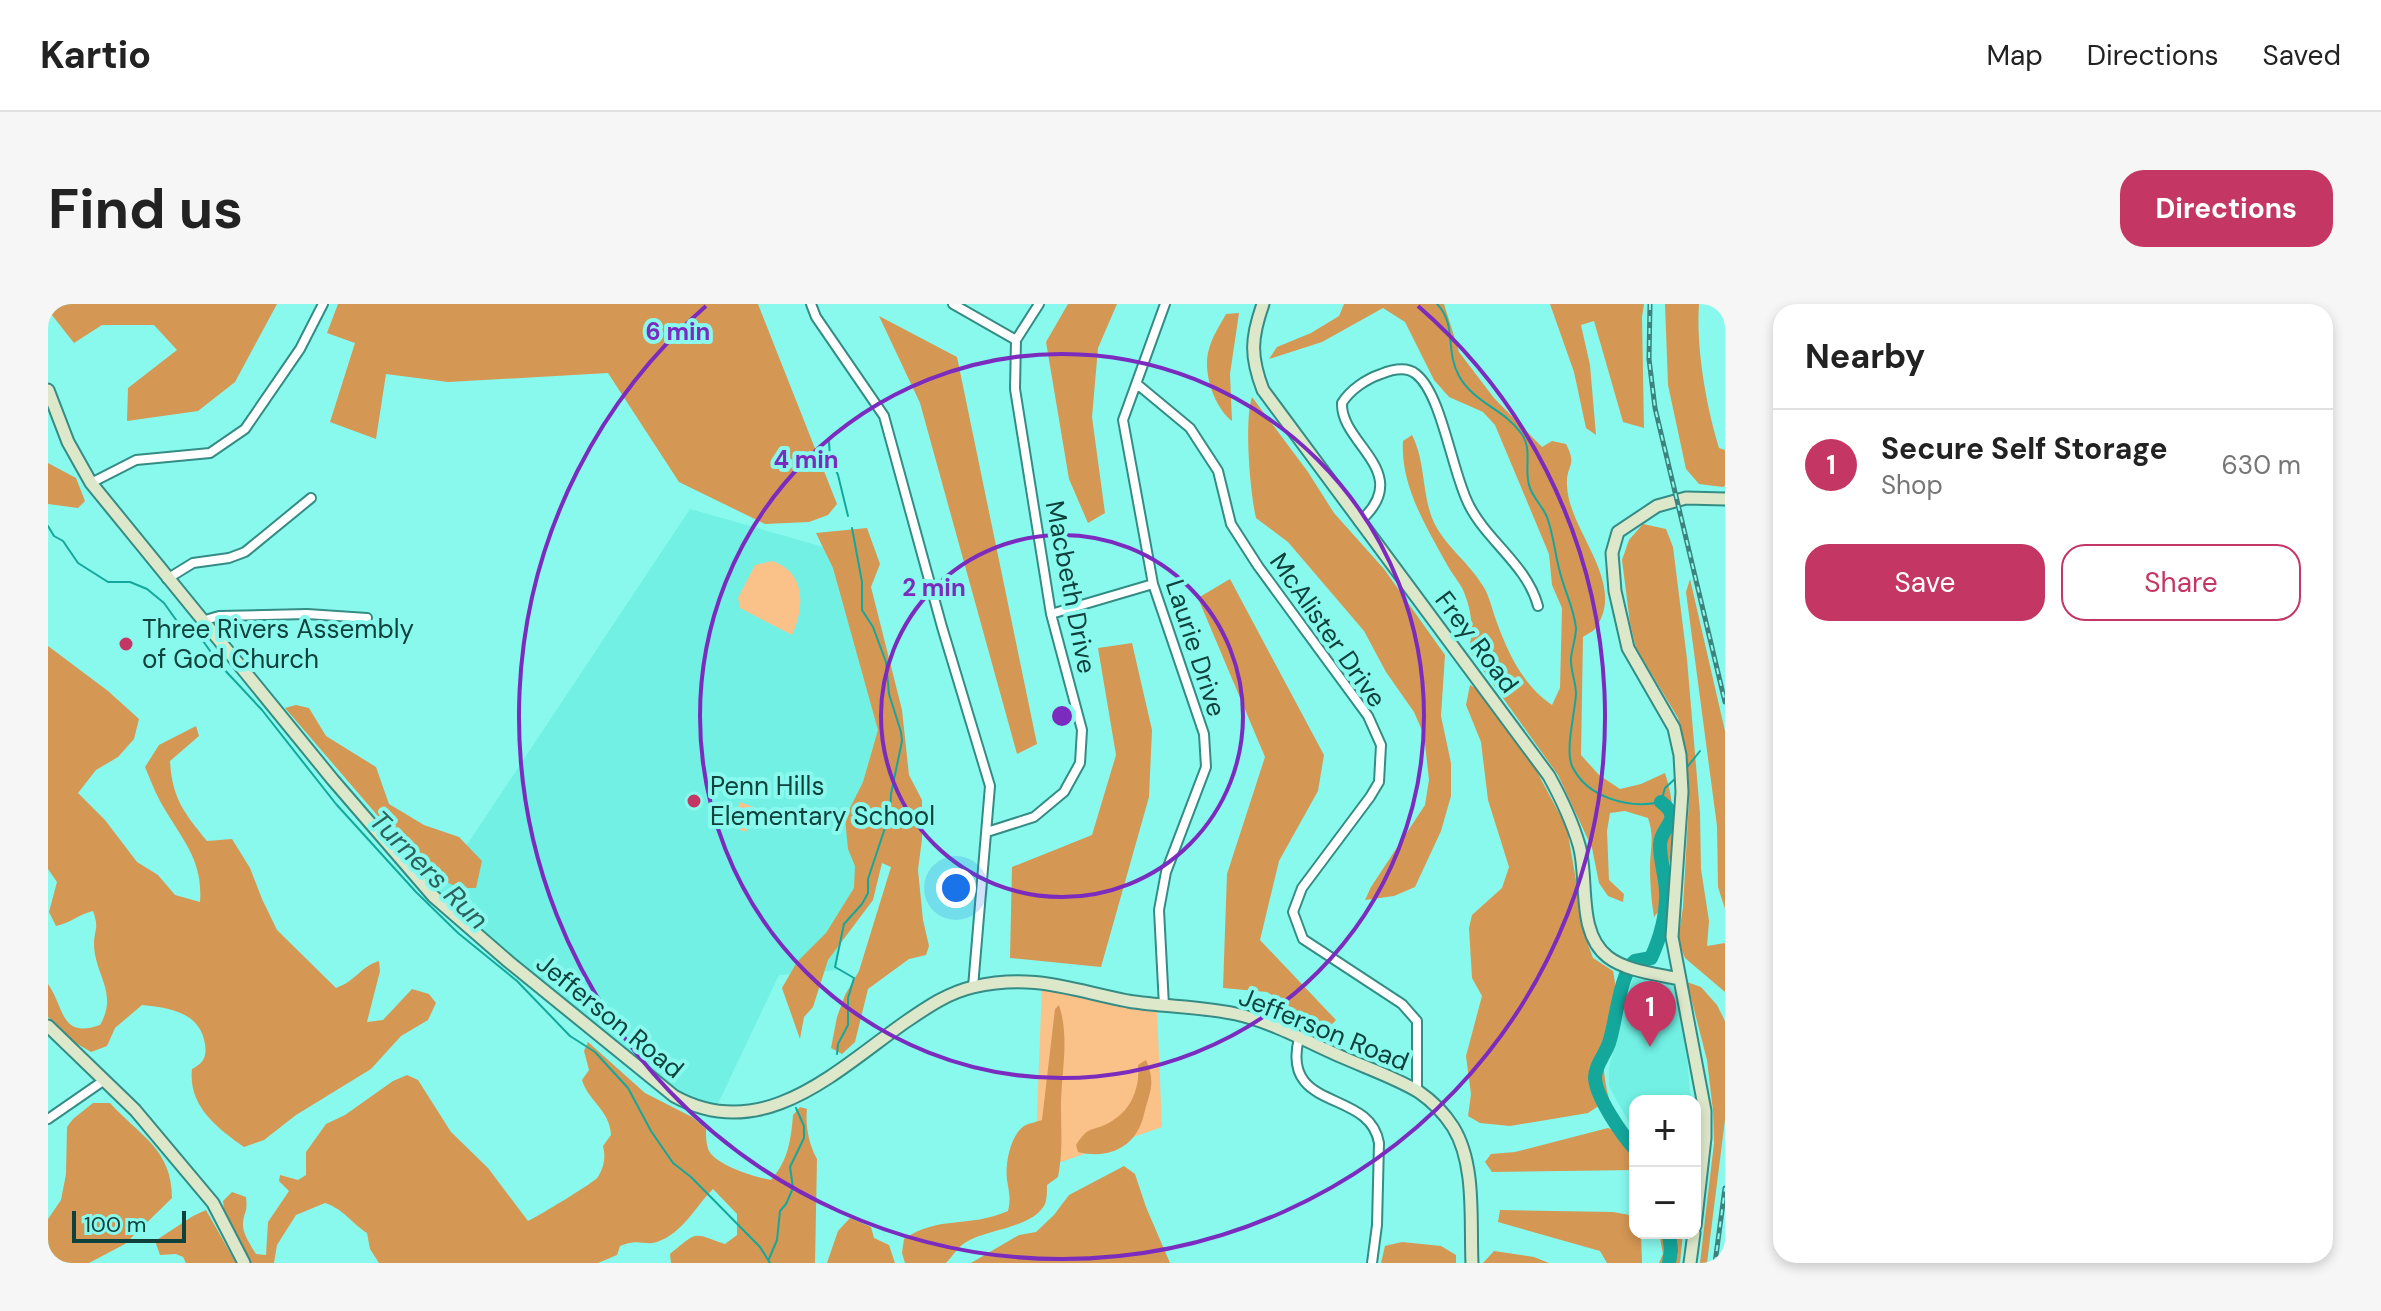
<!DOCTYPE html>
<meta charset="utf-8">
<style>
:root{--surface:#fff;--page:#f6f6f6;--text:#222;--muted:#767676;--line:#e0e0e0;--accent:#c43663}
body{margin:0;font-family:"DM Sans",sans-serif;background:var(--page);color:var(--text)}
.controls{position:absolute;right:24px;bottom:24px;display:grid;overflow:hidden;border-radius:16px;box-shadow:0 4px 12px #0003}
.controls button{width:72px;height:72px;display:grid;place-items:center;padding:0;border:0;border-bottom:2px solid var(--line);background:var(--surface);color:var(--text);font:40px sans-serif}
.scale{position:absolute;left:24px;bottom:20px;width:114px;box-sizing:border-box;padding-left:8px;border:4px solid #0f413d;border-top:0;font-size:22px;line-height:28px;white-space:nowrap;color:#0f413d;-webkit-text-stroke:6px #89f9ed;paint-order:stroke}
.you{position:absolute;left:908px;top:584px;width:28px;height:28px;margin:-20px;border:6px solid #fff;border-radius:50%;background:#1a73e8;box-shadow:0 0 0 12px #1a73e833}
.badge{display:grid;place-items:center;width:52px;height:52px;border-radius:50%;background:var(--accent);color:#fff;font-size:26px;font-weight:700}
.pin{position:absolute;translate:-50% -66px;filter:drop-shadow(0 2px 4px #0008)}
.pin::after{content:'';position:absolute;top:42px;width:28px;height:24px;background:inherit;clip-path:polygon(0 0,100% 0,50% 100%)}
.list{margin:0;padding:0;list-style:none}
h2{display:flex;justify-content:space-between;align-items:center;height:104px;margin:0;padding:0 32px;font-size:34px}
h2 small{font-size:26px;font-weight:400;color:var(--muted)}
.list li{display:grid;grid-template-columns:52px 1fr auto;gap:24px;align-items:center;box-sizing:border-box;height:112px;padding:0 32px;border-top:2px solid var(--line)}
.list b{display:block;font-size:30px;white-space:nowrap}
.list p{margin:0;font-size:26px;white-space:nowrap;color:var(--muted)}
.list em{font-size:26px;font-style:normal;color:var(--muted)}
.actions{display:flex;gap:16px;padding:24px 32px}
.actions a{flex:1;padding:18px 0;border:2px solid var(--accent);border-radius:24px;text-align:center;font-size:28px;color:var(--accent)}
.actions .main{background:var(--accent);color:#fff}
.map{position:relative;flex:none;width:1677px;height:959px;overflow:hidden;border-radius:24px}
header{display:flex;align-items:center;gap:48px;box-sizing:border-box;height:112px;padding:0 40px;background:var(--surface);border-bottom:2px solid var(--line)}
header strong{font-size:38px}
nav{display:flex;gap:44px;margin-inline-start:auto;font-size:28px}
.intro{display:flex;align-items:center;justify-content:space-between;box-sizing:border-box;height:192px;padding:0 48px}
h1{margin:0;font-size:56px}
.button{padding:20px 36px;border-radius:24px;background:var(--accent);color:#fff;font-size:28px;font-weight:700}
main{display:flex;gap:48px;padding:0 48px}
aside{flex:1;background:var(--surface);border-radius:24px;box-shadow:0 4px 12px #0003}
.map>svg:first-child{display:block}
.built{fill:#71f0e3}
.green{fill:#fac188}
.forest{fill:#d59754}
.lines{fill:none;stroke-linecap:round;stroke-linejoin:round}
.stream{stroke:#14a79c;stroke-width:2}
.river{stroke:#14a79c;stroke-width:14}
.street-casing{stroke:#348c84;stroke-width:12}
.secondary-casing{stroke:#348c84;stroke-width:15}
.street{stroke:#fff;stroke-width:8}
.secondary{stroke:#dde8cb;stroke-width:11}
.rail-casing{stroke:#3b837c;stroke-width:5}
.rail{stroke:#89f9ed;stroke-width:2;stroke-dasharray:6;stroke-linecap:butt}
.ring{fill:none;stroke:#7b2cbf;stroke-width:4}
.poi-dot{fill:#c43663;stroke:#89f9ed;stroke-width:3}
.labels{text-anchor:middle;dominant-baseline:central;stroke-width:8;stroke-linejoin:round;paint-order:stroke}
.street-label{font-size:26px;fill:#0f413d;stroke:#89f9ed}
.poi-label{font-size:26px;fill:#0f413d;stroke:#89f9ed;text-anchor:start}
.water-label{font-size:28px;font-style:italic;fill:#2d615c;stroke:#89f9ed}
.centre{fill:#7b2cbf;stroke:#89f9ed;stroke-width:4}
.ring-label{font-size:24px;text-anchor:middle;font-weight:bold;fill:#7b2cbf;stroke:#89f9ed;stroke-width:8;stroke-linejoin:round;paint-order:stroke}
</style>
<header>
<strong>Kartio</strong>
<nav><a>Map</a><a>Directions</a><a>Saved</a></nav>
</header>
<div class="intro"><h1>Find us</h1><a class="button">Directions</a></div>
<main>
<div class="map">
<svg width="1677" height="959" viewBox="0 0 1677 959">
<rect width="100%" height="100%" fill="#89f9ed"/>
<path class="built" d="M642 205 807 252 854 437 790 640 789 666 731 671 666 808 626 792 385 592Z
M1586 670 1627 682 1636 721 1643 797H1587V830L1561 782V764Z"/>
<path class="green" d="M724 257C758 268 757 303 744 331L692 304 690 294 707 261Z
M692 498 708 504 698 528 683 522Z
M994 678 1109 705 1114 823 987 867Z"/>
<path class="forest" d="M0 0H229L187 78 150 107 79 117 80 84 129 46 106 21H54L26 39 0 6Z
M290 0H710L789 200 780 211 761 218 717 220 631 178 560 69 400 78 338 70 328 135 282 118 307 39 279 29Z
M1020 0H1069L1050 44 1044 113 1057 209 1040 219 1021 175 998 38Z
M1296 0H1396L1411 48 1446 94 1494 143 1504 137 1518 140C1530 163 1518 160 1519 181 1520 226 1578 277 1549 322 1547 327 1539 330 1535 333L1533 451 1551 471 1572 485 1593 480 1617 469C1633 517 1622 560 1610 608L1606 613C1603 595 1602 578 1602 560 1603 542 1606 531 1600 514L1577 507 1562 509 1559 527 1561 576 1576 590 1575 598 1560 592 1551 579 1544 544 1510 471 1420 345C1427 330 1423 306 1417 291 1414 281 1406 273 1401 264 1380 226 1352 182 1355 137L1364 131C1377 156 1374 187 1384 214 1395 241 1420 257 1435 282 1441 291 1444 305 1448 316 1459 347 1475 382 1504 401L1512 384 1514 304 1504 281 1501 250 1447 121 1435 108 1401 93 1386 76 1357 18 1335 4 1274 38 1221 55 1229 43 1263 29 1291 12Z
M1502 0H1596L1594 13 1596 124 1575 118 1546 17 1533 21 1542 61 1548 131 1538 124 1526 68Z
M1617 0H1651C1648 44 1658 101 1671 144L1677 146V182L1675 183 1651 180 1638 165 1620 81Z
M1191 9 1182 70 1184 117C1166 103 1154 67 1161 45 1164 33 1172 21 1178 10Z
M831 12 909 53 989 440 969 450 872 99Z
M1204 93 1260 168 1286 209 1336 265 1397 351 1393 412 1403 459V492L1393 527 1367 583 1346 592 1317 596 1323 583 1377 501 1381 476 1376 431 1366 408 1338 368 1316 327 1240 238 1208 214C1202 188 1196 118 1204 93Z
M0 159 28 174 37 197 30 204 0 200Z
M1595 220 1618 225 1625 243 1639 355 1652 509 1653 565 1661 617 1659 642 1677 639V688L1637 654 1630 637 1635 603 1641 496 1637 441 1630 414 1588 344 1582 319 1574 256 1581 236Z
M819 224 832 260 823 283 854 406 861 471 874 496V535L870 566 875 616 881 642 878 651 861 655 820 685 807 738 794 750 783 744 789 713 797 691 811 667 843 563 834 559 825 596 780 656 765 703 756 713 752 735 734 684 749 658 778 629 806 584 807 562 800 545 797 514 815 478 830 426 785 264 768 229Z
M1182 275 1276 451 1270 487 1231 557 1212 636 1288 716 1278 726 1219 688 1175 684 1179 570 1217 453 1150 294Z
M1642 275 1677 427V605L1670 583 1669 522 1638 288Z
M1084 339 1104 426 1101 493 1053 663 962 654 964 563 1044 531 1068 451 1050 344Z
M0 342 60 387 91 415 86 435 70 453 48 466 30 489 57 516 89 558 110 571 127 591 152 598C155 557 136 538 116 504 108 491 103 477 97 463L111 441 148 422 151 432 122 457C124 494 136 509 159 537L184 535 202 564 214 595 229 626 288 684C308 677 312 663 331 657L332 667 319 718 335 716 364 685 381 690 388 699 380 716 353 732 323 765 248 811 216 836 196 843C169 824 140 802 144 765 155 759 159 754 157 740 152 708 122 704 94 701L67 724 59 742 43 748 26 738 0 713V680C17 704 12 735 52 721 71 688 46 671 46 639 47 623 51 624 45 607 31 610 23 619 8 622L1 608 9 578 0 565Z
M1422 381 1432 387 1487 464 1519 524 1538 635 1545 654 1565 667C1571 695 1564 698 1558 724 1553 747 1555 773 1561 795L1540 809 1462 822 1432 819 1420 812 1423 790 1418 752 1434 692 1424 674 1421 624 1424 611 1454 584 1461 563 1440 496 1433 438 1418 401Z
M248 401 261 404 278 432 328 463 341 500 376 521 411 533 434 557 428 584H411L378 568 237 404Z
M1639 678 1653 683 1669 701 1677 717V816L1659 959H1652L1666 839 1665 807 1659 756Z
M1011 701C1022 735 1013 768 1013 803 1013 828 1015 847 1010 873L999 881C999 887 999 895 997 900 986 923 941 925 920 937 909 943 906 951 898 959H857L854 949 856 935C891 911 922 924 960 907 963 895 961 888 959 876 957 860 962 832 976 822 981 819 989 818 994 816L1007 705Z
M540 738 597 789 644 813 658 825C658 833 658 844 663 850 675 863 706 873 723 876 740 857 743 836 745 811L752 803 759 805C757 821 761 841 769 855L767 959H623L622 950C651 926 644 929 677 940L689 931V910L665 885C647 903 635 929 609 938 596 942 591 934 572 942L569 951 550 959H331L322 945 319 929C302 918 297 906 277 899L248 911 229 941 226 959H201L176 907 175 897 184 888 198 893C200 909 196 907 195 919 194 929 203 942 208 950L218 951 220 918 241 887 231 877 232 871 250 876 258 871V848L278 820 297 811 345 777 359 771 370 776 403 828 440 864 480 917C489 913 547 878 550 873 556 863 558 853 555 842L563 831C562 806 540 797 534 776L541 766 536 747Z
M1098 756C1108 780 1102 786 1096 810 1089 842 1062 856 1030 848L1028 841C1042 819 1045 829 1064 817 1084 805 1092 783 1090 761Z
M45 799H62C92 832 124 845 124 894L77 940 41 959H0V915L13 896 18 870 19 823 25 815Z
M1560 824 1587 834V866L1444 868 1437 858 1443 850 1467 848Z
M1076 862 1087 870 1098 903 1122 959H923L971 931 988 928 1006 911 1021 891Z
M158 906 188 959H138L135 953 128 950 112 951 107 937 145 912Z
M1452 906 1565 908 1587 912V929H1593L1594 959H1559L1552 947 1450 918Z
M802 914 823 923 826 934 841 941 847 959H779L790 927Z
M1611 929H1635L1632 959H1611L1615 950Z
M1354 938 1393 942 1408 951V959H1333L1337 942Z
M1446 947 1486 953 1501 959H1435Z"/>
<g class="lines">
<path class="stream" d="M1389 0C1409 20 1397 47 1411 72 1426 99 1456 105 1473 129 1485 145 1476 163 1481 181 1484 193 1494 201 1499 213 1506 232 1507 252 1513 272 1518 290 1526 305 1528 324 1528 334 1524 344 1523 354 1522 366 1528 377 1528 390 1527 409 1517 445 1524 462 1539 494 1581 505 1613 498L1617 484 1629 473
M781 138 782 153 790 171 800 212
M0 222 6 232 15 237 30 259 60 278H82L99 285 116 299 131 320 155 337 172 361 214 406 288 500 368 588 410 629 469 677 522 732 547 748 580 784 603 827 625 859 643 873 712 943 722 959
M1636 467 1652 447
M789 750 790 740 800 721V694L806 674 787 663 796 620 814 600 820 589V575L842 509 843 490 854 437 853 428 841 390 838 358 825 323 814 306V278L804 224
M721 955 729 936 732 907 738 900 745 884 742 863 756 834V822L748 804"/>
<path class="river" d="M1587 845C1574 831 1548 793 1547 774 1547 761 1557 751 1561 739 1568 719 1572 668 1587 657L1603 654C1613 632 1619 611 1618 586 1617 571 1612 556 1612 541 1612 522 1637 516 1613 498
M1621 929 1623 946 1621 959"/>
<g class="street-casing">
<path id="street" d="M763 0 768 13 836 112 894 323 942 482 925 683
M905 0 968 36
M1089 80 1142 124 1170 167 1183 220 1210 262 1320 412 1333 441 1331 478 1322 493 1254 584 1245 608 1255 635 1354 700 1369 717V787
M43 179 88 156 162 149 197 125 252 45 275 0
M1311 218C1368 169 1292 140 1294 99 1302 86 1318 75 1333 70 1343 66 1358 62 1368 70 1394 90 1404 169 1421 201 1439 237 1479 261 1490 302
M119 275 145 259 181 254 197 248 263 194
M1003 310 1105 280
M154 317 171 312 259 310 319 314
M939 528 986 513 1016 488 1032 459 1034 426 1003 310 967 85 968 36 991 0
M1116 702 1111 606 1118 568 1158 463 1156 430 1105 280 1075 116 1117 0
M1251 734C1232 809 1322 784 1331 839L1329 921 1324 959
M0 815 55 777"/>
</g>
<g class="secondary-casing">
<path id="secondary" d="M1215 0C1203 34 1202 52 1215 86L1501 472C1513 494 1524 517 1531 541 1541 575 1528 628 1560 653 1578 667 1609 670 1631 675
M0 86 20 138 43 179 285 476 385 592 461 658 626 792C714 841 787 768 856 719 878 704 899 689 925 683 985 669 1023 686 1080 697 1116 703 1152 702 1188 710 1224 718 1260 738 1294 753 1319 764 1348 774 1371 788 1384 797 1396 809 1405 823 1428 860 1422 916 1424 959
M0 722 87 806 165 899 196 959
M1647 922 1657 834V807L1624 633 1634 488 1632 451 1626 424 1580 344 1567 287 1564 249 1570 228 1609 202 1638 194 1677 195
M1642 959 1646 929"/>
</g>
<use href="#street" class="street"/>
<use href="#secondary" class="secondary"/>
<g class="rail-casing">
<path id="rail" d="M1602 0 1601 55 1607 104 1677 398
M1667 959 1677 884"/>
</g>
<use href="#rail" class="rail"/>
</g>
<g class="ring">
<circle cx="1014" cy="412" r="181"/>
<circle cx="1014" cy="412" r="362"/>
<path d="M1370 2A543 543 0 1 1 658 2"/>
</g>
<g class="poi-dot">
<circle cx="78" cy="340" r="8"/>
<circle cx="646" cy="497" r="8"/>
</g>
<g class="labels">
<g class="street-label">
<text transform="translate(1023 283) rotate(79)">Macbeth Drive</text>
<text transform="translate(1280 326) rotate(55)">McAlister Drive</text>
<text transform="translate(1429 338) rotate(53)">Frey Road</text>
<text transform="translate(1148 344) rotate(72)">Laurie Drive</text>
<text transform="translate(562 712) rotate(39)">Jefferson Road</text>
<text transform="translate(1276 725) rotate(22)">Jefferson Road</text>
</g>
<g class="poi-label">
<text x="94" y="325">Three Rivers Assembly<tspan x="94" dy="30">of God Church</tspan></text>
<text x="662" y="482">Penn Hills<tspan x="662" dy="30">Elementary School</tspan></text>
</g>
<g class="water-label">
<text transform="translate(381 566) rotate(45)">Turners Run</text>
</g>
</g>
<circle cx="1014" cy="412" r="12" class="centre"/>
<g class="ring-label">
<text x="630" y="36">6 min</text>
<text x="758" y="164">4 min</text>
<text x="886" y="292">2 min</text>
</g>
</svg>
<div class="controls">
<button>+</button>
<button>−</button>
</div>
<div class="scale">100 m</div>
<div class="you"></div>
<div class="pin badge" style="left:1602px;top:743px">1</div>
</div>
<aside>
<h2>Nearby<small></small></h2>
<ul class="list">
<li><span class="badge">1</span><div><b>Secure Self Storage</b><p>Shop</p></div><em>630 m</em></li>
</ul>
<div class="actions"><a class="main">Save</a><a>Share</a></div>
</aside>
</main>
